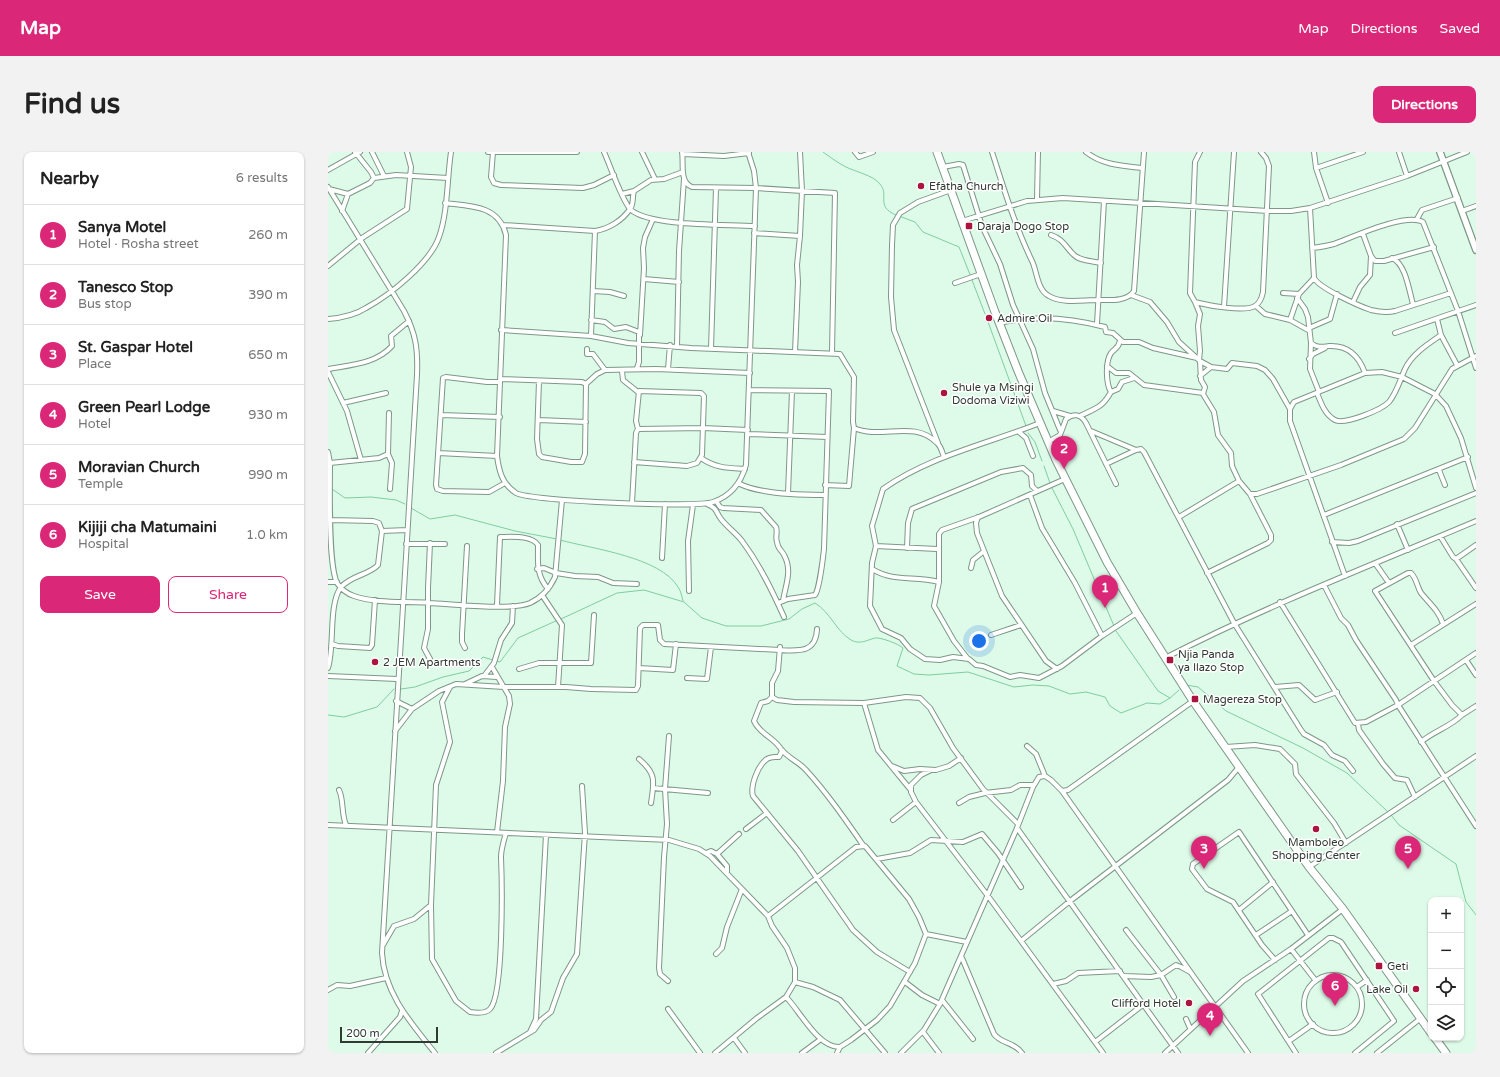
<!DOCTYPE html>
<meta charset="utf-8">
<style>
:root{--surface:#fff;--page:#f2f2f2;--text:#222;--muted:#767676;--line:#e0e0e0;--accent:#db2777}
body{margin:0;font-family:"Varela Round",sans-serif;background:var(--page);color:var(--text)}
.controls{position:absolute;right:12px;bottom:12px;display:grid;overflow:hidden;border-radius:8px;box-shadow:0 1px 3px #0004}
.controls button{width:36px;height:36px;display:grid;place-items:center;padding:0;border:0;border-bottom:1px solid var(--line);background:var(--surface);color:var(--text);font:20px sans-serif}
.scale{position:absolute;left:12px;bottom:10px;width:98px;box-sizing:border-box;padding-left:4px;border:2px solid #2f3a33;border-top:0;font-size:11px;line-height:14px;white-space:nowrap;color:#2f3a33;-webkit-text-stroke:3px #fff;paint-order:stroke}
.you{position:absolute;left:651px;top:489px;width:14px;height:14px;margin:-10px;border:3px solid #fff;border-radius:50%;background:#1a73e8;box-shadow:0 0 0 6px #1a73e833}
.badge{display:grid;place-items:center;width:26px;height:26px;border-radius:50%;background:var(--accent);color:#fff;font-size:13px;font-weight:700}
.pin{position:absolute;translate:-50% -33px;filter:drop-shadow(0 1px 2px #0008)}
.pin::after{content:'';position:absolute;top:21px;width:14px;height:12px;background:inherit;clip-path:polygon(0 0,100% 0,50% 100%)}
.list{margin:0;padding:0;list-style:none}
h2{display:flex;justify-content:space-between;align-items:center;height:52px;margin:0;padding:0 16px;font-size:17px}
h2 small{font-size:13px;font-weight:400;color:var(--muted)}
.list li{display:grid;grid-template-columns:26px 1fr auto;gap:12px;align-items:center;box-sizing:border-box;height:60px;padding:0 16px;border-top:1px solid var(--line)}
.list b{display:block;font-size:15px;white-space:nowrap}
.list p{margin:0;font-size:13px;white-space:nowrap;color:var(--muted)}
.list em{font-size:13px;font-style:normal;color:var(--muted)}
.actions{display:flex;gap:8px;padding:12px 16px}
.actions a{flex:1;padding:9px 0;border:1px solid var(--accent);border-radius:8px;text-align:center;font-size:14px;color:var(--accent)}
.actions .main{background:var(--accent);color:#fff}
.icon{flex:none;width:22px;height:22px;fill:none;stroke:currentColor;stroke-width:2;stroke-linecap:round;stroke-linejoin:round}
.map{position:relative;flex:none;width:1148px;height:901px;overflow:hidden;border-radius:8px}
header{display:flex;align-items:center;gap:24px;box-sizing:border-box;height:56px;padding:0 20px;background:var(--accent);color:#fff}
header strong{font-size:19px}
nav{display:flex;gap:22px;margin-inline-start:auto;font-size:14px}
.intro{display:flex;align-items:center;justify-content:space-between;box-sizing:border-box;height:96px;padding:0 24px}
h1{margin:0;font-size:28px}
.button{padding:10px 18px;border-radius:8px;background:var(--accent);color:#fff;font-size:14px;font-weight:700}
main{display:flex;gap:24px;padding:0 24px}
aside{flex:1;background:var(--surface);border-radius:8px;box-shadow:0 1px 3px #0004}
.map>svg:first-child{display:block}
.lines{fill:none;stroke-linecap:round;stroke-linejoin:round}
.stream{stroke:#7ecea0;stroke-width:1}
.street-casing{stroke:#7d9887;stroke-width:6}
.secondary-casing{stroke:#7d9887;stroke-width:8}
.highway-casing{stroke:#7d9887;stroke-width:9}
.street{stroke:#fff;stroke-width:4}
.secondary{stroke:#fff;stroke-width:5.5}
.highway{stroke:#fff;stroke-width:7}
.poi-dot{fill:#aa143f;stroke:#fff;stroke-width:1.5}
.labels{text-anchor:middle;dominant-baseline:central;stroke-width:3;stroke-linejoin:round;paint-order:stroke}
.poi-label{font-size:11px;fill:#2f3a33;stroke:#fff;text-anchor:start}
</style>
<header>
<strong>Map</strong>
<nav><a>Map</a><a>Directions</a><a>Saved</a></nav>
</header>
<div class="intro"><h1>Find us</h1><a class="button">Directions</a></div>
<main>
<aside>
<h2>Nearby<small>6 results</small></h2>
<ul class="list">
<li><span class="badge">1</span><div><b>Sanya Motel</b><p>Hotel · Rosha street</p></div><em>260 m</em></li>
<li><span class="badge">2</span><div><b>Tanesco Stop</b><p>Bus stop</p></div><em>390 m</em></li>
<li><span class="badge">3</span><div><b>St. Gaspar Hotel</b><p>Place</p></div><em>650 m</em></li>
<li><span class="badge">4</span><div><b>Green Pearl Lodge</b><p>Hotel</p></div><em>930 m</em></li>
<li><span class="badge">5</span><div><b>Moravian Church</b><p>Temple</p></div><em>990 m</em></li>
<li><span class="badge">6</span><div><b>Kijiji cha Matumaini</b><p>Hospital</p></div><em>1.0 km</em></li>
</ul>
<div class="actions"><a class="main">Save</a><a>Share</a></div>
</aside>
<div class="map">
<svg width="1148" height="901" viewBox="0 0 1148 901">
<rect width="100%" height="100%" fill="#defbe9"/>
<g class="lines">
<path class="stream" d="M495 0C502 5 510 11 518 15 528 20 544 23 551 31 563 43 546 54 568 63
M571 64 587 70 595 80 631 95 643 125
M644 128 657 162
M659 167 698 274
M700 281 707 290 714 309
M716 314 722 331
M724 336 745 377 786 474
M4 337 17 346 43 345 68 348 77 352
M83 356 102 367 127 363 187 379 229 387
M232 388C265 397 332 405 350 435 353 439 354 445 355 449
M233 467 289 441 316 438 356 450 374 466 398 474H433L461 467 474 457 487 451C503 461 508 479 523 488 532 493 539 488 547 486 552 485 571 492 575 496L569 514 586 522 601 523 640 520 686 535 705 533 721 534 742 542 758 540 777 545 782 554 793 561 819 551 832 552 842 546
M788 479 830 539 842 546 851 538
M168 509 172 510 190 486 230 468
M858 533 870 535 898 559 975 596 1019 621 1061 661
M73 537 87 535 115 525 141 519 155 505 165 508
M0 563 16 565 49 555 66 537
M1063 663 1071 673 1128 712 1138 750 1148 763"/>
<g class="street-casing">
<path id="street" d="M44 0 56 24
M160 0H249
M165 0 163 25 166 31 173 33 255 36 266 33 286 23
M276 0C282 13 294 49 303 58 324 75 398 72 427 74
M314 0 327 27
M354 0C356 11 351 30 364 35L428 36 507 41 504 201
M527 0 531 5 545 0
M664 0C676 37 687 74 704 109 709 119 709 138 721 144 735 152 754 148 769 148 781 148 799 150 806 139L816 0
M758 0C774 13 795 14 814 16
M872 0 867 10 862 141 867 150 871 151C883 154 917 160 927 154 932 151 934 145 935 140L941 14 938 6 933 0
M986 0 988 16 1000 51
M1071 0 1079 24
M355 2 396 4 421 1
M615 15 631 12 635 13 654 74 672 112 685 153 705 197 717 241 732 278
M988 16 1035 0
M0 18 32 0
M46 26 68 23 120 26
M0 35 76 159C88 182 90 197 89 223L54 801C56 841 83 871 107 901
M1 37 20 42
M294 42 306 39 323 28 336 27 355 20
M709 47 710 0
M117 51C142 54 171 53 178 83L169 304C171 319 174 332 188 341 202 349 368 356 385 350 403 344 413 331 418 313L428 36 426 19 420 0
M982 56 986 126C991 136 1031 154 1043 158 1051 160 1059 161 1067 159L1123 141
M14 59 20 42 42 31 46 26 43 20 27 0
M1134 59 1148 54
M1089 67 1094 58 1130 46
M634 69 699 49 735 46 940 59H963L982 56 1079 24 1139 0
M175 73 267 79C280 77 294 69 302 57 306 53 304 44 306 39
M426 81 472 84
M1035 82 1043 104 1047 109H1056L1106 95
M723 83C735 87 737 94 745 102 751 109 764 109 773 111
M984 96C992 95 999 94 1006 92 1025 85 1078 60 1095 70L1130 159 1148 216
M1064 106C1078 112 1081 139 1085 152
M0 114 34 86 79 57 83 15 79 0
M316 127 351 130
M627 131 653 122
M265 139 282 140 296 144
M955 141 971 142
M803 143 822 150 839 170 851 190 872 209 873 228 877 235 875 242 886 260 890 283 903 301 904 314 911 329 922 342 943 383V388L940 391 879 421
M969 146 977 157 980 165 983 191 982 217 991 240
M867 150 872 162 870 174 872 199 871 208
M1025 150 1032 135 1042 123 1043 104
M928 154 937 162 962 168 971 142 986 126
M896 155 906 0
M0 167C13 166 27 163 38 156 62 143 102 111 111 85 120 60 119 26 123 0
M1109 167 1113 183 1129 213
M263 168 277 170 286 177 298 175 311 180V210L309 216
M962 168 980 178
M672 171C706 163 743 166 777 175L778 180 785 181 795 190H811L825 196 869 206
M769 172 776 49
M981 176 1002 167 1009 142
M173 178 263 184 300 191 363 196 512 202 526 225 525 270 526 276C553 288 586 267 609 291 613 294 614 300 616 305
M1067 181 1148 153
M312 183 316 116 315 96 317 85 325 67
M263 184 267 79
M983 191C989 196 994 195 1001 194 1020 193 1031 204 1037 221
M349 194 351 99 356 27
M259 197V202H265L277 218
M383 197 388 36
M467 200 470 130 469 113 472 84 474 39 472 0
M981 207 985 202 997 196
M872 209 883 215
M779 214 788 221H801L816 233 875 241
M0 217C22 213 48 212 64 194L63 184 81 169
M340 217 342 193
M294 219 295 228 310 240
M0 220 19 259 33 308
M872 224 883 215 899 217 904 211 929 214 937 218 945 227 962 257
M172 227 254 230 258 232 257 302 254 310H243L214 305 211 302 209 287 211 229
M172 230H159L118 225 115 226 108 333 109 337 115 339 161 340 177 331
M258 232 269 222 277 218 328 217 422 221
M421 238 501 239 496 397C495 406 491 438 487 443L460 447 450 451
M783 240C778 232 777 210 783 201 787 196 790 197 792 189
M989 241C993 251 997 263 1007 268 1017 273 1053 258 1061 250 1069 240 1072 228 1077 217 1084 202 1100 192 1113 183
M15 251 58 241
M725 259 742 264
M61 261 60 302 64 311 62 337
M113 263 172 265
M752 264C768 256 774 256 783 240L790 237 794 230 806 226
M211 268 258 270
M712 271C659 292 602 304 555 337L544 374 548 394 544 411 542 454 554 477 573 486 582 497 597 507 612 508 625 505 641 507 648 513 655 514 682 525 692 523 711 526 734 514 774 484 809 461
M763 279 808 298
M691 280 698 286 705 304
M420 282 499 285
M720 290 732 283 738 267C746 261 753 262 758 271L788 332
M610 291 566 178 563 145 564 93 565 73 572 61 590 50 623 38
M0 300 2 311C2 337 0 412 9 431 13 437 20 442 26 444 50 452 77 449 102 451 124 452 183 459 202 451 213 446 222 436 227 425L234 348
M110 301 169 304
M373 306C387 316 400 316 417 317
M306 310 359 314 369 311 374 303 376 244 373 241 311 239 308 269 310 277
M2 311 51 306 60 302
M778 312 808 298 813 297 816 300 906 471 973 578 976 582 996 593 1004 603 1017 609 1025 619
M1111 318 1117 333
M410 331C430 342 474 343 496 343
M497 333 521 334 526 276
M460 341 464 239
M922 342H929L1013 313 1076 287 1087 276 1124 217 1148 204
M702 343 714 376 747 431 774 484
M388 349 392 355 395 356 433 358 448 375C450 380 447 385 449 390 450 398 454 398 456 403 465 419 457 434 455 449
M304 351 308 281 310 277 375 276 420 278
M379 352C390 357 387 359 393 367 399 375 408 381 414 389 432 413 444 438 456 465
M996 363 1140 305
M650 365 648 371 649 381 674 444 718 509 729 517
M851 365 911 329
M1069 372 1080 398
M54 379 79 378
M1112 384 1125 405 1128 407 1148 436
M1004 390 1021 391 1030 389 1148 341
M78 392H117
M548 394 609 397
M579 396 580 371 584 357 586 356 673 320 695 316 703 323 704 334 709 339
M334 406 337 352
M1128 407 1148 393
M1047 411 1061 431
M643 416 645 408 655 400
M209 417 216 416 228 421 247 424 270 425 285 431 309 432
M544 417C567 431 586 423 611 430
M1017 424 962 269V257L966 250 1037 221 1054 220 1074 225 1107 242 1118 254 1133 286 1148 336
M0 430H9
M996 433 1013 466 1020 473 1028 488 1068 548 1070 553 1148 501
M361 439 360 389 365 353
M214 443 234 473 230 535
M952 450 1027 571 1038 570 1070 553 1148 674
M169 453 172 385C183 385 204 383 210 393 210 411 208 423 220 437
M1115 472C1111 459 1102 452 1093 441 1089 435 1089 427 1083 421H1080L1047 439 1106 529 1124 553 1134 563 1148 554
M663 483 693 473
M4 492 10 494 42 496 44 493 47 448
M1083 493 1148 452
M452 495 450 519 444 531V545L449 548 466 550 536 551 578 545 592 546 602 556 625 596 655 637 690 672
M137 496 134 490V482L139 394
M837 506C938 454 1044 413 1148 369
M102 507 96 496 100 477V436L102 391
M640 507 626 489 606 454 611 430V382L614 378 651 365 737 327
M1138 508 1148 523
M164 515 181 544 182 552 177 575 175 629 169 680
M0 516C7 493 0 453 13 435 24 423 41 423 50 413L54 379 51 371 45 369 2 368
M311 516 345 518 348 492
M191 517 211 511H263L266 463
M0 524 69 527
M156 524 166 511 173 488 184 471 185 454
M359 526 379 527 383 495
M137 532 154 524 169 525
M122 535 114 550 122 590 108 633 103 753 104 807 128 849 142 860C148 861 157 862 162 857 176 843 174 728 173 705 173 697 176 688 178 681
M947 535 971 533 987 548 1009 540
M444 545 440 549 433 551 426 569C432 583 448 586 454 599L451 605C447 605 443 604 439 607 430 613 422 634 425 644L470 699 525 778 549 800 582 820
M68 549 84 557
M536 551 550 598 582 637
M1030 572 1031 578 1055 612 1067 626 1079 628 1087 645
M67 579 84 557 111 539 128 532 176 535H238L263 537 308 538 310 534 312 476 315 473H330L332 488 336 492 452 498C471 499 488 501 489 477
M1093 590C1106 579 1122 575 1134 563
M699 594 708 602 717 624
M898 595 927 593 952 597 967 612 968 622 1006 671 1018 691
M454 598C460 606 471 610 478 618 499 641 517 667 535 693
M311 607C329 622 326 630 323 651
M564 614 576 619 592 617 608 618 621 614 633 606
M603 618 593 623 583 633V640L588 650 660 744 775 901
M325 636 380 641
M11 638C16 648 13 661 18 673
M734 639 920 901
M631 651 641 645 657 641 683 638 692 633H706
M565 668 588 650
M0 673 341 688 371 697 382 704 440 764
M689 676 850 901
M418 677 439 661
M378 701 383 699 389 702
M549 707 582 701 603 688 635 690 654 682 670 701 693 735
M981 715 1148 604
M399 720V714L389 702 411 682
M911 758 945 730
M798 778 833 823 846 845
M928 783 964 759
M693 789 742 749 900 628 911 615
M55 793 66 774 86 767 103 753
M963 797 988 829
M388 802 394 796 399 775 414 737
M634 806 666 882C673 892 687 890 694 901
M947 808 934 793 905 750 879 737 864 717 865 712 911 680 980 783
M976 852a29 29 0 1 1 58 0a29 29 0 1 1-58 0Z
M796 824 823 825 833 823 848 813 853 815 862 820
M340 829 332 822 331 816 336 705 339 672 337 637 341 584
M467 830 485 835 512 848 557 901
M577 830 594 843 612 852
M725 832 738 829 750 821 792 819
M1029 835 1039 828
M0 838 9 833 22 834 58 826
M458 845C472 859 490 896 512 895
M614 848 645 887
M340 857 372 901
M858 867 862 876
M202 880 208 867 218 683
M595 880 611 901
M406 886 417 901
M961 889 985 872
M767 890 816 852
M40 901 72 865 74 859
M168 901 206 878 213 868 223 860 235 826 249 802 257 681 254 634
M387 901 429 866 458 845 467 830V816L459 796 444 774 440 764 528 695 537 694 581 747 591 765 598 782 639 790
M474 901 493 887
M509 901 512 895 523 888 549 868 562 854 587 811 598 782
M573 901 596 878 612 852 689 676 705 635 711 625 717 624 723 628 734 639 740 638 865 549
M837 901 915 829 963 797 1015 757
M968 901 930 842 1001 786H1005L1013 790 1066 869 1027 901
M1049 901 1093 866"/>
</g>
<g class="secondary-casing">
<path id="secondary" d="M1112 0 1148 98"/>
</g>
<g class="highway-casing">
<path id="highway" d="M609 0 667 160 690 219 728 308 779 410 809 461 865 549 981 715 1015 757 1103 881
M1107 886 1118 901"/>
</g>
<use href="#street" class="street"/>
<use href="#secondary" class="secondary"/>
<use href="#highway" class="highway"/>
</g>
<g class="poi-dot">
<circle cx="593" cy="34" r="4"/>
<rect x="637" y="70" width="8" height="8" rx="2"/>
<circle cx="661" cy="166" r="4"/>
<circle cx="616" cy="241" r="4"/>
<rect x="838" y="504" width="8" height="8" rx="2"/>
<circle cx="47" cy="510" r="4"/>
<rect x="863" y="543" width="8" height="8" rx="2"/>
<circle cx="988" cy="677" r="4"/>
<rect x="1047" y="810" width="8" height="8" rx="2"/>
<circle cx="1088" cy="837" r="4"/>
<circle cx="861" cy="851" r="4"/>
</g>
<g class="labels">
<g class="poi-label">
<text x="601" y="34">Efatha Church</text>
<text x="649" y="74">Daraja Dogo Stop</text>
<text x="669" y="166">Admire Oil</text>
<text x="624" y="235">Shule ya Msingi<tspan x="624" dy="13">Dodoma Viziwi</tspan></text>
<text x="850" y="502">Njia Panda<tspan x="850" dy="13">ya Ilazo Stop</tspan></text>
<text x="55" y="510">2 JEM Apartments</text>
<text x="875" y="547">Magereza Stop</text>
<text x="988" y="690" text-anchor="middle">Mamboleo<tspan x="988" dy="13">Shopping Center</tspan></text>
<text x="1059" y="814">Geti</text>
<text x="1080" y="837" text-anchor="end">Lake Oil</text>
<text x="853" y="851" text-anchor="end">Clifford Hotel</text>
</g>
</g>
</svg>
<div class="controls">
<button>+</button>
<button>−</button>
<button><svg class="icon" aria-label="locate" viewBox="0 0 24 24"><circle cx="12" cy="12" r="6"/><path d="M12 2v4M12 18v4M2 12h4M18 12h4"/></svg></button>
<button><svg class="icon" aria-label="layers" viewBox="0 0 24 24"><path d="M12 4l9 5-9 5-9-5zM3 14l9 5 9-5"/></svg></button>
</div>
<div class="scale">200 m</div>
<div class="you"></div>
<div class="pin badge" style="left:777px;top:456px">1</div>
<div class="pin badge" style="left:736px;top:317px">2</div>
<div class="pin badge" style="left:876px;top:717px">3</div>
<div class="pin badge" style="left:882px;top:884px">4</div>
<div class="pin badge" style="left:1080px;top:717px">5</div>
<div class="pin badge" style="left:1007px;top:854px">6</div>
</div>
</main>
